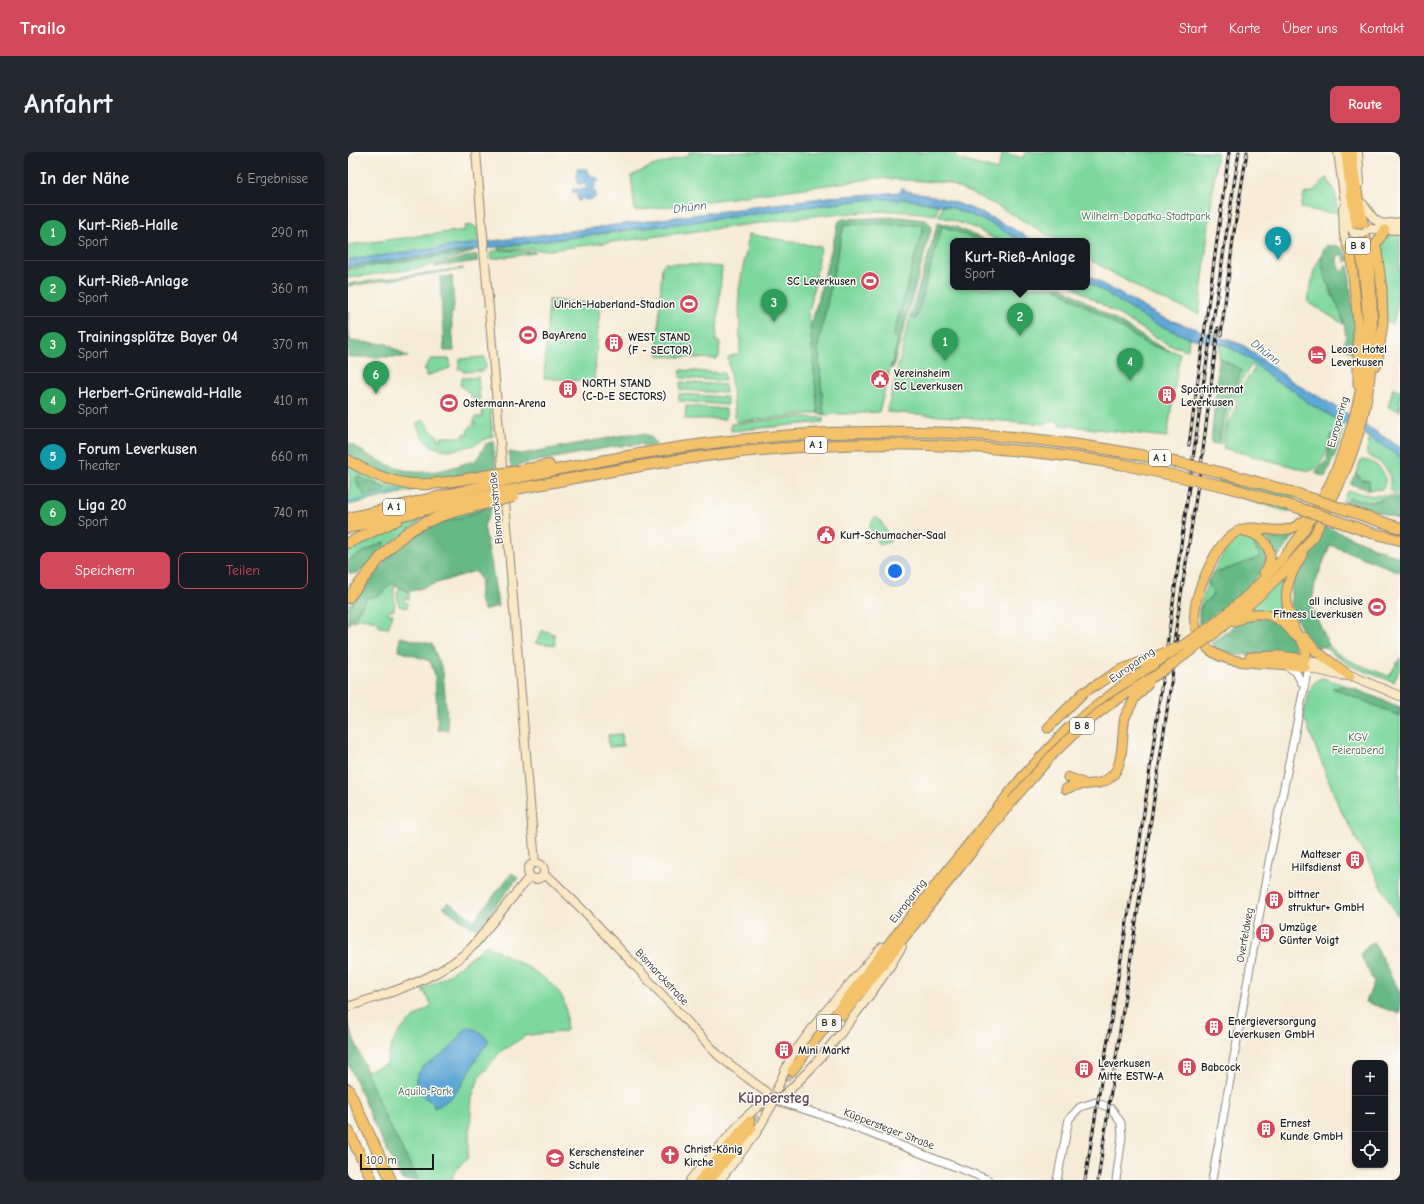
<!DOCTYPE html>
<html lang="de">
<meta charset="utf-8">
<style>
:root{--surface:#171b24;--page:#242831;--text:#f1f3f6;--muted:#9ea1a6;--line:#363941;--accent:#d1495b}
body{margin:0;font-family:"Comic Neue",sans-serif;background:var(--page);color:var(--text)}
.controls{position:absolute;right:12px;bottom:12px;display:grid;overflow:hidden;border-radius:8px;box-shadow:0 1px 3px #0004}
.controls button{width:36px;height:36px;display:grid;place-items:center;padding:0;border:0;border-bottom:1px solid var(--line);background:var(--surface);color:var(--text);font:20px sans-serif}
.scale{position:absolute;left:12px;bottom:10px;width:74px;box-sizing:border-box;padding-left:4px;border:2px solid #1c1c1c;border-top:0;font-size:11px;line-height:14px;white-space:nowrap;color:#1c1c1c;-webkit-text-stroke:3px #fdfcf7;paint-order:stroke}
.you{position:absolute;left:547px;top:419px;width:14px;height:14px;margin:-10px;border:3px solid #fff;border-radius:50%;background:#1a73e8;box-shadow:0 0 0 6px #1a73e833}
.badge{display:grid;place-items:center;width:26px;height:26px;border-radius:50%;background:var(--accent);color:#fff;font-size:13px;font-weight:700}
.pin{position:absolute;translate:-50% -33px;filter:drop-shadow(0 1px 2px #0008)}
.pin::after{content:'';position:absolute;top:21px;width:14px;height:12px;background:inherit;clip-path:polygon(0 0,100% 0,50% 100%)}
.popup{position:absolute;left:602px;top:86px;width:140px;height:52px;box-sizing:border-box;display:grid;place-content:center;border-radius:8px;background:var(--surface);filter:drop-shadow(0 1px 3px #0005);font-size:13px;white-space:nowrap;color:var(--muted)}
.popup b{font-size:15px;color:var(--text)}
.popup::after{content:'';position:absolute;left:50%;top:100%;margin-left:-8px;border:8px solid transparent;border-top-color:var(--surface)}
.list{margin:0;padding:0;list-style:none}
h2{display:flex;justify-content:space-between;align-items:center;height:52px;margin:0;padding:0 16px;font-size:17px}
h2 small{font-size:13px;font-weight:400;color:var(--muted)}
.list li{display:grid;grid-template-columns:26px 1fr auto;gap:12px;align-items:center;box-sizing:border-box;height:56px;padding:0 16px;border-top:1px solid var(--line)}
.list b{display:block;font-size:15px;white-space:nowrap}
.list p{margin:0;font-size:13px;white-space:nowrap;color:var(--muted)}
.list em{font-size:13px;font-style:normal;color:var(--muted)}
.actions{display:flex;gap:8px;padding:12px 16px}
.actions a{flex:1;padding:9px 0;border:1px solid var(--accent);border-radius:8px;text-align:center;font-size:14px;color:var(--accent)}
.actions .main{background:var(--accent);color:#fff}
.icon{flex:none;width:22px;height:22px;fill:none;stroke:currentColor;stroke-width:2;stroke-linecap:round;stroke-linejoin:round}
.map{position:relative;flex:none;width:1052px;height:1028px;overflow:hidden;border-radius:8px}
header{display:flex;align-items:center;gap:24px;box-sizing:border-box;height:56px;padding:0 20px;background:var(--accent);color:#fff}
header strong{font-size:19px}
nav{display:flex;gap:22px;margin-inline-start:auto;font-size:14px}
.intro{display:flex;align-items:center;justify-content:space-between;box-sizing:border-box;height:96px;padding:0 24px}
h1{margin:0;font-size:28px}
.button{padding:10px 18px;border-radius:8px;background:var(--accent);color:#fff;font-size:14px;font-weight:700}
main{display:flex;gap:24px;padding:0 24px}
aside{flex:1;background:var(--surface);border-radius:8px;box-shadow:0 1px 3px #0004}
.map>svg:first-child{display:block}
.green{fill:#7ed89e;stroke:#4d7a5d;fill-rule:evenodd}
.forest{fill:#66b885;stroke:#416a50}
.water{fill:#5ea7d6;stroke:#3d6279}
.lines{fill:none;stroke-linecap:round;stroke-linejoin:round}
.stream{stroke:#5ea7d6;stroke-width:1.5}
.trunk-tunnel{stroke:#cac2b1;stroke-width:9;stroke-dasharray:9 4.5;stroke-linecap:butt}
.tertiary-casing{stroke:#898479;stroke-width:9}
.secondary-casing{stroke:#898479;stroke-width:10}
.trunk-casing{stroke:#898479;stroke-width:11}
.motorway-casing{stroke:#898479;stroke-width:12}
.tertiary{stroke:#fff;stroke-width:7}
.secondary{stroke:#fae7c3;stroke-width:8}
.trunk{stroke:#f3c26a;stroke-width:9}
.motorway{stroke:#f3c26a;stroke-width:10}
.rail-casing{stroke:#1c1c1c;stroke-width:3}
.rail{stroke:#fdfcf7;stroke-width:1.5;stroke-dasharray:4.5;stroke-linecap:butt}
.secondary-bridge-casing{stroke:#898479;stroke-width:10;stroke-linecap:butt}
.trunk-bridge-casing{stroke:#898479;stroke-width:11;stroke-linecap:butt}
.motorway-bridge-casing{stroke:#898479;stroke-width:12;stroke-linecap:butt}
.secondary-bridge{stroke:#fae7c3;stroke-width:8}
.trunk-bridge{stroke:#f3c26a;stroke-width:9}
.motorway-bridge{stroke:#f3c26a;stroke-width:10}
.labels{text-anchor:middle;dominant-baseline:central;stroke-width:3;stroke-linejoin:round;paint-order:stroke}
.shield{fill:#fdfcf7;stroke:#605f5e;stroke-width:1}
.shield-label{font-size:10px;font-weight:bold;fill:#1c1c1c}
.park-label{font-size:11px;fill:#3e5e4a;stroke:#fdfcf7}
.poi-label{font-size:11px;font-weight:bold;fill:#1c1c1c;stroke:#fdfcf7;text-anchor:start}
.street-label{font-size:11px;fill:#1c1c1c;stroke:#fdfcf7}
.water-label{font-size:12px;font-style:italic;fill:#3a5b70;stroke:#fdfcf7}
.district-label{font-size:15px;font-weight:bold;fill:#614a5c;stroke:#fdfcf7}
</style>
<header>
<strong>Trailo</strong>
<nav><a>Start</a><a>Karte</a><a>Über uns</a><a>Kontakt</a></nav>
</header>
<div class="intro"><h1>Anfahrt</h1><a class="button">Route</a></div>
<main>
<aside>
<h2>In der Nähe<small>6 Ergebnisse</small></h2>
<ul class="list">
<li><span class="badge" style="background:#2e9e5b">1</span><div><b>Kurt-Rieß-Halle</b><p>Sport</p></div><em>290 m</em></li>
<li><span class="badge" style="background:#2e9e5b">2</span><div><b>Kurt-Rieß-Anlage</b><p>Sport</p></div><em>360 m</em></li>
<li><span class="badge" style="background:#2e9e5b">3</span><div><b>Trainingsplätze Bayer 04</b><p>Sport</p></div><em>370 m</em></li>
<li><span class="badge" style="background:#2e9e5b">4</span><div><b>Herbert-Grünewald-Halle</b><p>Sport</p></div><em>410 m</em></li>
<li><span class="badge" style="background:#0f9aa8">5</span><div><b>Forum Leverkusen</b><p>Theater</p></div><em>660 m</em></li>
<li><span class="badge" style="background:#2e9e5b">6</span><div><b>Liga 20</b><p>Sport</p></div><em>740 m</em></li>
</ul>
<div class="actions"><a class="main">Speichern</a><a>Teilen</a></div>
</aside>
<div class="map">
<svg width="1052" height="1028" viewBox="0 0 1052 1028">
<rect width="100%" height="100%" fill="#fdfcf7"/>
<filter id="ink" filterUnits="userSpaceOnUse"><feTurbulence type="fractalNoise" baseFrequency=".025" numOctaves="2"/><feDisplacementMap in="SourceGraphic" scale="8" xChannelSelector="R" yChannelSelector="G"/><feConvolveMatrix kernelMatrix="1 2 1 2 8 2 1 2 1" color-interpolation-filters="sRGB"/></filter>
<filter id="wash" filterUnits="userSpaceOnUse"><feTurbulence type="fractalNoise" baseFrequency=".012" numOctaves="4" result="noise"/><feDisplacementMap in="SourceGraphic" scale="16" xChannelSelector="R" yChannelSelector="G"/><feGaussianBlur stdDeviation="0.9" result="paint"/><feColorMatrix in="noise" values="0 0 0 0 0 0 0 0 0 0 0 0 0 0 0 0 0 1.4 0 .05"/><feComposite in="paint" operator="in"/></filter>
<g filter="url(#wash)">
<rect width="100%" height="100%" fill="#f6ebd6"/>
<path class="green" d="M340 0H608L607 6 649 18 655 0 675 6 677 0H869L851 162 801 142 739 106V89H710L650 54 601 31 530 26 287 59 283 24 304 14 342 3Z
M979 26 987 40 990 60 982 61 953 56 956 42 965 39Z
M522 47H558L590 53 588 63 563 60 537 59 474 63 202 98 150 97V95Z
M594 54C621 57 651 74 673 89H650L627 76 591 64Z
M496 72 576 73 545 184 550 187 531 260 476 263 470 194Z
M124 73 129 76 130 91 0 108V93L117 78V74Z
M594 74 632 89H605V135H706L799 192 832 201 819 285 713 273 708 268 697 272 539 260 562 165 568 167Z
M1052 80C1052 98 1052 161 1044 172L1038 170C1037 155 1028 95 1035 86 1038 81 1047 81 1052 80Z
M401 82 473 95 461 162 470 261 388 270 380 205 392 201 391 138Z
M976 97 973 108 975 114 983 142 992 156 995 172 960 150 966 118Z
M150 98 187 100V101L144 107 143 100Z
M121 101 74 116 0 126V117Z
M317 111 374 115 368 190H372L371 205 368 207 312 204 309 200 314 114Z
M115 116 116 117 0 134V132Z
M739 129 803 169 841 186 840 198 821 193 725 135H739Z
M201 148 252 152 246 230 196 226Z
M872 192 878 193 903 208 929 230 941 235 960 251 997 271 993 284 983 282C980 295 977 316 961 319L875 296 881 270 885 265 889 251 888 245 889 241 907 216 903 213 888 238 874 291 870 292 879 251 894 218 871 206Z
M137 205 138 216 134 219 115 220V217H110L112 207Z
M83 207H102V216L78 224V217H76Z
M333 218 376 221 377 229 332 226Z
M130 225 132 248H126L120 240 112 233 114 226Z
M332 230 377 233 378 241 332 238Z
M1045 236 1052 239V259L1040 255Z
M331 242 379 245V253L331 249Z
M141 250 145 284C139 286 133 289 128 292 100 302 78 302 68 271L76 268 82 278 90 284V288H92L93 285H116V281L120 282 119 279 124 273 127 274 128 272 125 271 128 265H134L135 251Z
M338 254 378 257V267H337Z
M453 265 475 266V270L383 279V272Z
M1022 285 1052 305V340L1046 341 1041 337C1046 317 1033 311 1018 302Z
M1013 308C1028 308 1043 322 1035 337L1021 338 1022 334 1008 321Z
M0 313 35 332 66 338 0 353 2 327ZM10 324 39 337 15 340 10 334Z
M871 325 949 338 940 360 869 338Z
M1002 339 1027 344 1052 343V348C1041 343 1031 350 1021 350 1014 349 1008 347 1002 346L998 351 994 350 999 340Z
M140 354C120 365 96 368 75 378 42 393 21 430 0 457V453C25 422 47 388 85 371 102 363 122 359 140 354Z
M77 365 36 397 35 390 0 408V395L43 376Z
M527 365 533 369 543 389 532 393 521 374Z
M898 384 906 386 908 398 912 402 910 406 865 422 860 429 865 442 851 457 860 429 881 392 885 387Z
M938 420C933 440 933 449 940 469L900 458Z
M44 431 47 433C44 441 48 449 46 458H41L40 462H45L40 476 31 475 30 470C21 467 12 464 4 470L19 446 32 443Z
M51 435 61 440V447L56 446V450L60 451 59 456 51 454 49 442Z
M195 478 206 482 207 493 187 491Z
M981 493C991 508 1024 517 1041 524L1052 506V516L1046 530 1003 514 974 494Z
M975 526 999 534 985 536 1052 564V769L991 655 955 563 964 533 969 528Z
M274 582 275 594 261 595 260 583Z
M138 793C161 806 203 823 215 847 219 857 218 868 218 878L214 880 179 883 153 899 131 926 124 945 120 1005 104 1024 105 1028H70L35 961 17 920 39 912C43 881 60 869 84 853L74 837C102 824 115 812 138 793Z"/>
<path class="forest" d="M551 65 578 68 584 74 545 216H543L550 187 545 185 576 73 496 72 470 194 476 263 470 261 462 177 491 69 495 67Z
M590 70 608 75 639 89H632L594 74 568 167 562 165Z
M978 94C992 92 997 96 1001 109L997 110 996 103H990L989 109 994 120 1001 113 1008 204 995 195C1009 168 959 116 978 94Z
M127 98 121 101 0 117V114Z
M128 102 130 109 86 115 89 113Z
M104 124 106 153 105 161H103L106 199H96L92 125Z
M706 135H714L792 183 821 199 799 192Z
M0 159 2 189 39 192 60 205H0Z
M871 206 894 218 879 251 870 292 863 291Z
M282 282C294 282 304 280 308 293L296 295 295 292 264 295 175 312 170 313V316L163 317 161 300 173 302Z
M983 282 993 284 992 291 977 325 967 321 979 308Z
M145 289 148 319C125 322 99 329 75 329 48 329 22 317 0 302V290C20 304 51 322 77 320 94 320 111 313 128 308L138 292Z
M1008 321 1013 328 1021 329V338L1002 332Z
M10 324 39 337 37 339 17 344 10 334 8 327Z
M1001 346C1008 347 1014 349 1021 350 1031 350 1040 343 1052 348V368L1014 354 998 351Z
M140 354H145L136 374 143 409 150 454 136 458 131 447 133 428 127 419 61 440 44 431 32 443 19 446 0 473V457L48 397 61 386 89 372 128 361Z
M976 374 1052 406V420L982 393 967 432 963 454 981 493 968 496C924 443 945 425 976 374Z
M953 375 923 414C926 400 925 390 912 382V379Z
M906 386C912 391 919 396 919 405 919 426 867 462 851 473V457L865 442 860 429 865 422 910 406 912 402 905 391Z
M36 390V397C26 409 19 421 2 422L0 417V408Z
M910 465C935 471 942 476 949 502L929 501 888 503 879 502 862 492 889 472Z
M52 485 84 492 95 520 100 578H90L87 523 82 509 51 499Z
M999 534 1052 555V564L984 536Z
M164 721 170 726 130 776 123 775 95 755 100 750 126 768Z
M1025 789 1052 841V862L1018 850 1026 830 1012 802Z
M0 872 35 961 70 1028H54L24 968 0 911Z"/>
<path class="water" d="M229 17H239L243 24 250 26V30H244L248 33 245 37 248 41 247 46 239 48 232 46V49H230L228 41H225V36L227 38 228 37H238L239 34 236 32H229Z
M553 36H556L558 39C605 46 645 63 685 89H673L642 71 599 54 558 47H522L0 114V108L481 45 554 40Z
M739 123 813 165 895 193 945 230 992 257 1052 295V305L1026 288 960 251 941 235 929 230 903 208 878 193 841 186 803 170 739 129Z
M119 875 129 878 140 887V891C119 914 118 943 86 956V952C71 943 60 931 75 915 81 909 90 906 97 901 105 894 112 884 119 875Z"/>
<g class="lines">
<path class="stream" d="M548 51 553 47
M0 351 53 338"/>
</g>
</g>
<g filter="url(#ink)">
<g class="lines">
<path class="trunk-tunnel" d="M402 969 444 919"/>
<g class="tertiary-casing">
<path id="tertiary" d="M937 513 948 520 953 530
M432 950 480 965 641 1028
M709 1028 721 967 732 955 748 950 764 957 773 971 774 985 768 1028
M864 1028 922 704 957 531 959 519 957 515"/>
</g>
<g class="secondary-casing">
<path id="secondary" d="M128 0 187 711
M990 0 996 44 1003 76 1006 81
M1010 0 1012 31
M1015 52 1026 67 1034 72 1052 70
M995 57 996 83 1000 96
M1020 77 1052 78
M1002 524 990 523 957 515V507L981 514 1052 544
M180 719a8 8 0 1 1 16 0a8 8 0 1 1-16 0Z
M195 723 203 727 238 761 371 904 418 940
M0 855C42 840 93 827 125 794L182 724
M429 937 443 905 476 861 534 795
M434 945C474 909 510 860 541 816 546 809 549 801 554 795
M342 1028 397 966 418 947
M372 1028 408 981 424 953"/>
</g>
<g class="trunk-casing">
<path id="trunk" d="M1000 96 1003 103 1010 171V232
M1029 213 1035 171 1034 138 1028 92 1037 78
M896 379C918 383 930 403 916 421
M954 403C948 414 941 424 939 437 937 451 941 463 946 476 950 487 962 495 957 507
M887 470C908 454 933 463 946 483
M862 475C889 454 913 432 935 406 989 342 1021 246 1019 162 1017 108 1003 54 998 0
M867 481C902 453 937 423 964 386 971 375 976 363 982 351 1024 272 1029 204 1022 117 1019 77 1006 39 1004 0
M956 485 969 500 1002 524
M902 505 932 504 957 507
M957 515C935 511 912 512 890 509 845 502 839 468 854 431 862 413 871 389 890 379 906 371 923 382 941 377 948 376 955 369 961 365
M700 576 735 541
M720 625 735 631
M718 637C730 630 739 634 751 631 780 624 772 586 777 565
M495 863 664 649
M444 919 543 789 675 624 719 577 779 530
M352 1028 402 969
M362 1028 404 976"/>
</g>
<g class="motorway-casing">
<path id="motorway" d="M0 308C57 344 85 332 147 322
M163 320 201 313
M164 327C235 312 308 297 381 289 476 278 570 277 665 285
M880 335 951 356
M164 338C247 322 330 305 413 298 533 287 653 292 772 312
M992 356 1052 376
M0 366 148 331
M986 368 1024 381 1052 388
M0 376 149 341
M0 391 49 368
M0 446C19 423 38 395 63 378 89 362 120 356 149 349
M0 937 43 1028
M0 978 24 1028"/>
</g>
<use href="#tertiary" class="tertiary"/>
<use href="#secondary" class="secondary"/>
<use href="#trunk" class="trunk"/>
<use href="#motorway" class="motorway"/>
<g class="rail-casing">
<path id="rail" d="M873 183 886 80 899 0
M841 293 881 0
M826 489 854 306 870 176
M737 1028 791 696 855 234 891 0
M750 1028 830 484"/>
</g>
<use href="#rail" class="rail"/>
<g class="secondary-bridge-casing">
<path id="secondary-bridge" d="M1006 81 1015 82 1018 80"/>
</g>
<g class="trunk-bridge-casing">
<path id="trunk-bridge" d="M779 530 862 475
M735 541 772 518 828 496
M777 565 787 546 801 531
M664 649 706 601 733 575 761 553 819 516 867 481"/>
</g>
<g class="motorway-bridge-casing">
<path id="motorway-bridge" d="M665 285C777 296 886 319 992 356
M772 312 880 335
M147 322 163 320
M148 331 164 327
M149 341 164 338
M149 349 165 345
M951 356 986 368"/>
</g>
<use href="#secondary-bridge" class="secondary-bridge"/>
<use href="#trunk-bridge" class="trunk-bridge"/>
<use href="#motorway-bridge" class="motorway-bridge"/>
</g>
</g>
<defs>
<g id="stadium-disc" transform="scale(1)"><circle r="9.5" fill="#d1495b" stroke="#fdfcf7"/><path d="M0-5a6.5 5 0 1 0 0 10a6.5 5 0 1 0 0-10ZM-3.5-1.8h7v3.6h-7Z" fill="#fff"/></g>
<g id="building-disc" transform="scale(1)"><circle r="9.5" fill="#d1495b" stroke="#fdfcf7"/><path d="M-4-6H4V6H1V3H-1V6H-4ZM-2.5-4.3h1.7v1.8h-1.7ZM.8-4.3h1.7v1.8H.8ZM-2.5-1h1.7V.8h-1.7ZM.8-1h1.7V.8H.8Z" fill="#fff"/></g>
<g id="hotel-disc" transform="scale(1)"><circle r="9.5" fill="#d1495b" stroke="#fdfcf7"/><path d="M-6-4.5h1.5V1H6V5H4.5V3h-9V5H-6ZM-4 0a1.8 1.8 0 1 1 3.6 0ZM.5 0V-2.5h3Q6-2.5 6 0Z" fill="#fff"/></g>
<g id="civic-disc" transform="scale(1)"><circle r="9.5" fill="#d1495b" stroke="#fdfcf7"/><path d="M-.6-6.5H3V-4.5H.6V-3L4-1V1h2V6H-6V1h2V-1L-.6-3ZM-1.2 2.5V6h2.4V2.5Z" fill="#fff"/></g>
<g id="church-disc" transform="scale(1)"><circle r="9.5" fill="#d1495b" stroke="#fdfcf7"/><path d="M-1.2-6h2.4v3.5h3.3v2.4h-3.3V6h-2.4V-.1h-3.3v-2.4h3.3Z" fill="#fff"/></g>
<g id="school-disc" transform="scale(1)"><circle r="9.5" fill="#d1495b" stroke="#fdfcf7"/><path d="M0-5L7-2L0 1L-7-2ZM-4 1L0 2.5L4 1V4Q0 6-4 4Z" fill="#fff"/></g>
</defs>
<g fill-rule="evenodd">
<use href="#stadium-disc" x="522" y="129"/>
<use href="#stadium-disc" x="341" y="152"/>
<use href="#stadium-disc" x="180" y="183"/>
<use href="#building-disc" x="266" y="191"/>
<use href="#hotel-disc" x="969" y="203"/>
<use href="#civic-disc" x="532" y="227"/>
<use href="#building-disc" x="220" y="237"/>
<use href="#building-disc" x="819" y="243"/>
<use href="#stadium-disc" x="101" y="251"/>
<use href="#civic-disc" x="478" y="383"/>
<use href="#stadium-disc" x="1029" y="455"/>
<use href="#building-disc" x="1007" y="708"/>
<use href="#building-disc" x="926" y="748"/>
<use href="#building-disc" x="917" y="781"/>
<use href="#building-disc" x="866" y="875"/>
<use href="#building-disc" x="436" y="898"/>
<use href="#building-disc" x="839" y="915"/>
<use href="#building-disc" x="736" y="917"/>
<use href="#building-disc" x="918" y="977"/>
<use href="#church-disc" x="322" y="1003"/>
<use href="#school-disc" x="207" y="1006"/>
</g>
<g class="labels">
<g class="shield">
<rect x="998" y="86" width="24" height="16" rx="3"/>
<rect x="457" y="285" width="22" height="16" rx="3"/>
<rect x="801" y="298" width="22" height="16" rx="3"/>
<rect x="35" y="347" width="22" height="16" rx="3"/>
<rect x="722" y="566" width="24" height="16" rx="3"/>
<rect x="469" y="863" width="24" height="16" rx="3"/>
</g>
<g class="shield-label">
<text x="1010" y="94">B 8</text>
<text x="468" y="293">A 1</text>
<text x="812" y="306">A 1</text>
<text x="46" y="355">A 1</text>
<text x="734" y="574">B 8</text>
<text x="481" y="871">B 8</text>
</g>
<g class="park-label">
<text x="798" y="64">Wilhelm-Dopatka-Stadtpark</text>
<text x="1010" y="585">KGV<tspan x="1010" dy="13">Feierabend</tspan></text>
<text x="77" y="939">Aquila-Park</text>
</g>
<g class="poi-label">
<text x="508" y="129" text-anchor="end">SC Leverkusen</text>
<text x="327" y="152" text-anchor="end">Ulrich-Haberland-Stadion</text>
<text x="194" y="183">BayArena</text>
<text x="280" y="185">WEST STAND<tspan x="280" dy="13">(F - SECTOR)</tspan></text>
<text x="983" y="197">Leoso Hotel<tspan x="983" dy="13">Leverkusen</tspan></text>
<text x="546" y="221">Vereinsheim<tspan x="546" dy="13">SC Leverkusen</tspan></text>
<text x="234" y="231">NORTH STAND<tspan x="234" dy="13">(C-D-E SECTORS)</tspan></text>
<text x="833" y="237">Sportinternat<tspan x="833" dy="13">Leverkusen</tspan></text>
<text x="115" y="251">Ostermann-Arena</text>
<text x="492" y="383">Kurt-Schumacher-Saal</text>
<text x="1015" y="449" text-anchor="end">all inclusive<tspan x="1015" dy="13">Fitness Leverkusen</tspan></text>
<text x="993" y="702" text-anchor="end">Malteser<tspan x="993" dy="13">Hilfsdienst</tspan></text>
<text x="940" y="742">bittner<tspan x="940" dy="13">struktur+ GmbH</tspan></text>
<text x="931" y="775">Umzüge<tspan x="931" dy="13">Günter Voigt</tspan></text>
<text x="880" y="869">Energieversorgung<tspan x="880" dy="13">Leverkusen GmbH</tspan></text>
<text x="450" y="898">Mini Markt</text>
<text x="750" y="911">Leverkusen<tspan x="750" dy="13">Mitte ESTW-A</tspan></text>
<text x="853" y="915">Babcock</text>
<text x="932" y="971">Ernest<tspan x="932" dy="13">Kunde GmbH</tspan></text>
<text x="336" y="997">Christ-König<tspan x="336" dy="13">Kirche</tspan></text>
<text x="221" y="1000">Kerschensteiner<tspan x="221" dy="13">Schule</tspan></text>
</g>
<g class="street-label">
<text transform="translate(990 270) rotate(-74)">Europaring</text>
<text transform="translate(148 356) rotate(-95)">Bismarckstraße</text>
<text transform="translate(784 513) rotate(-35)">Europaring</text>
<text transform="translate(560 749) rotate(-52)">Europaring</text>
<text transform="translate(897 783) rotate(-80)">Overfeldweg</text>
<text transform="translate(314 825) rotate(47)">Bismarckstraße</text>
<text transform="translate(541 977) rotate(21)">Küppersteger Straße</text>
</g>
<g class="water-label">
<text transform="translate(342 55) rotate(-7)">Dhünn</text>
<text transform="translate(918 200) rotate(38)">Dhünn</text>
</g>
<g class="district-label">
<text x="426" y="946">Küppersteg</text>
</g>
</g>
</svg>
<div class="controls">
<button>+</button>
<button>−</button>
<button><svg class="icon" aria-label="locate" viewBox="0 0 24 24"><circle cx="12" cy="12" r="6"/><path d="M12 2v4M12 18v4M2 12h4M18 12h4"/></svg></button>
</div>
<div class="scale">100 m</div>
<div class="you"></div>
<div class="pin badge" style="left:597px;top:209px;background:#2e9e5b">1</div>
<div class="pin badge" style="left:672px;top:184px;background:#2e9e5b">2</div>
<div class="popup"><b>Kurt-Rieß-Anlage</b>Sport</div>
<div class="pin badge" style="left:426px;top:170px;background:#2e9e5b">3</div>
<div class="pin badge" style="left:782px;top:229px;background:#2e9e5b">4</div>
<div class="pin badge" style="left:930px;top:108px;background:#0f9aa8">5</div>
<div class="pin badge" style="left:28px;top:242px;background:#2e9e5b">6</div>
</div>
</main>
